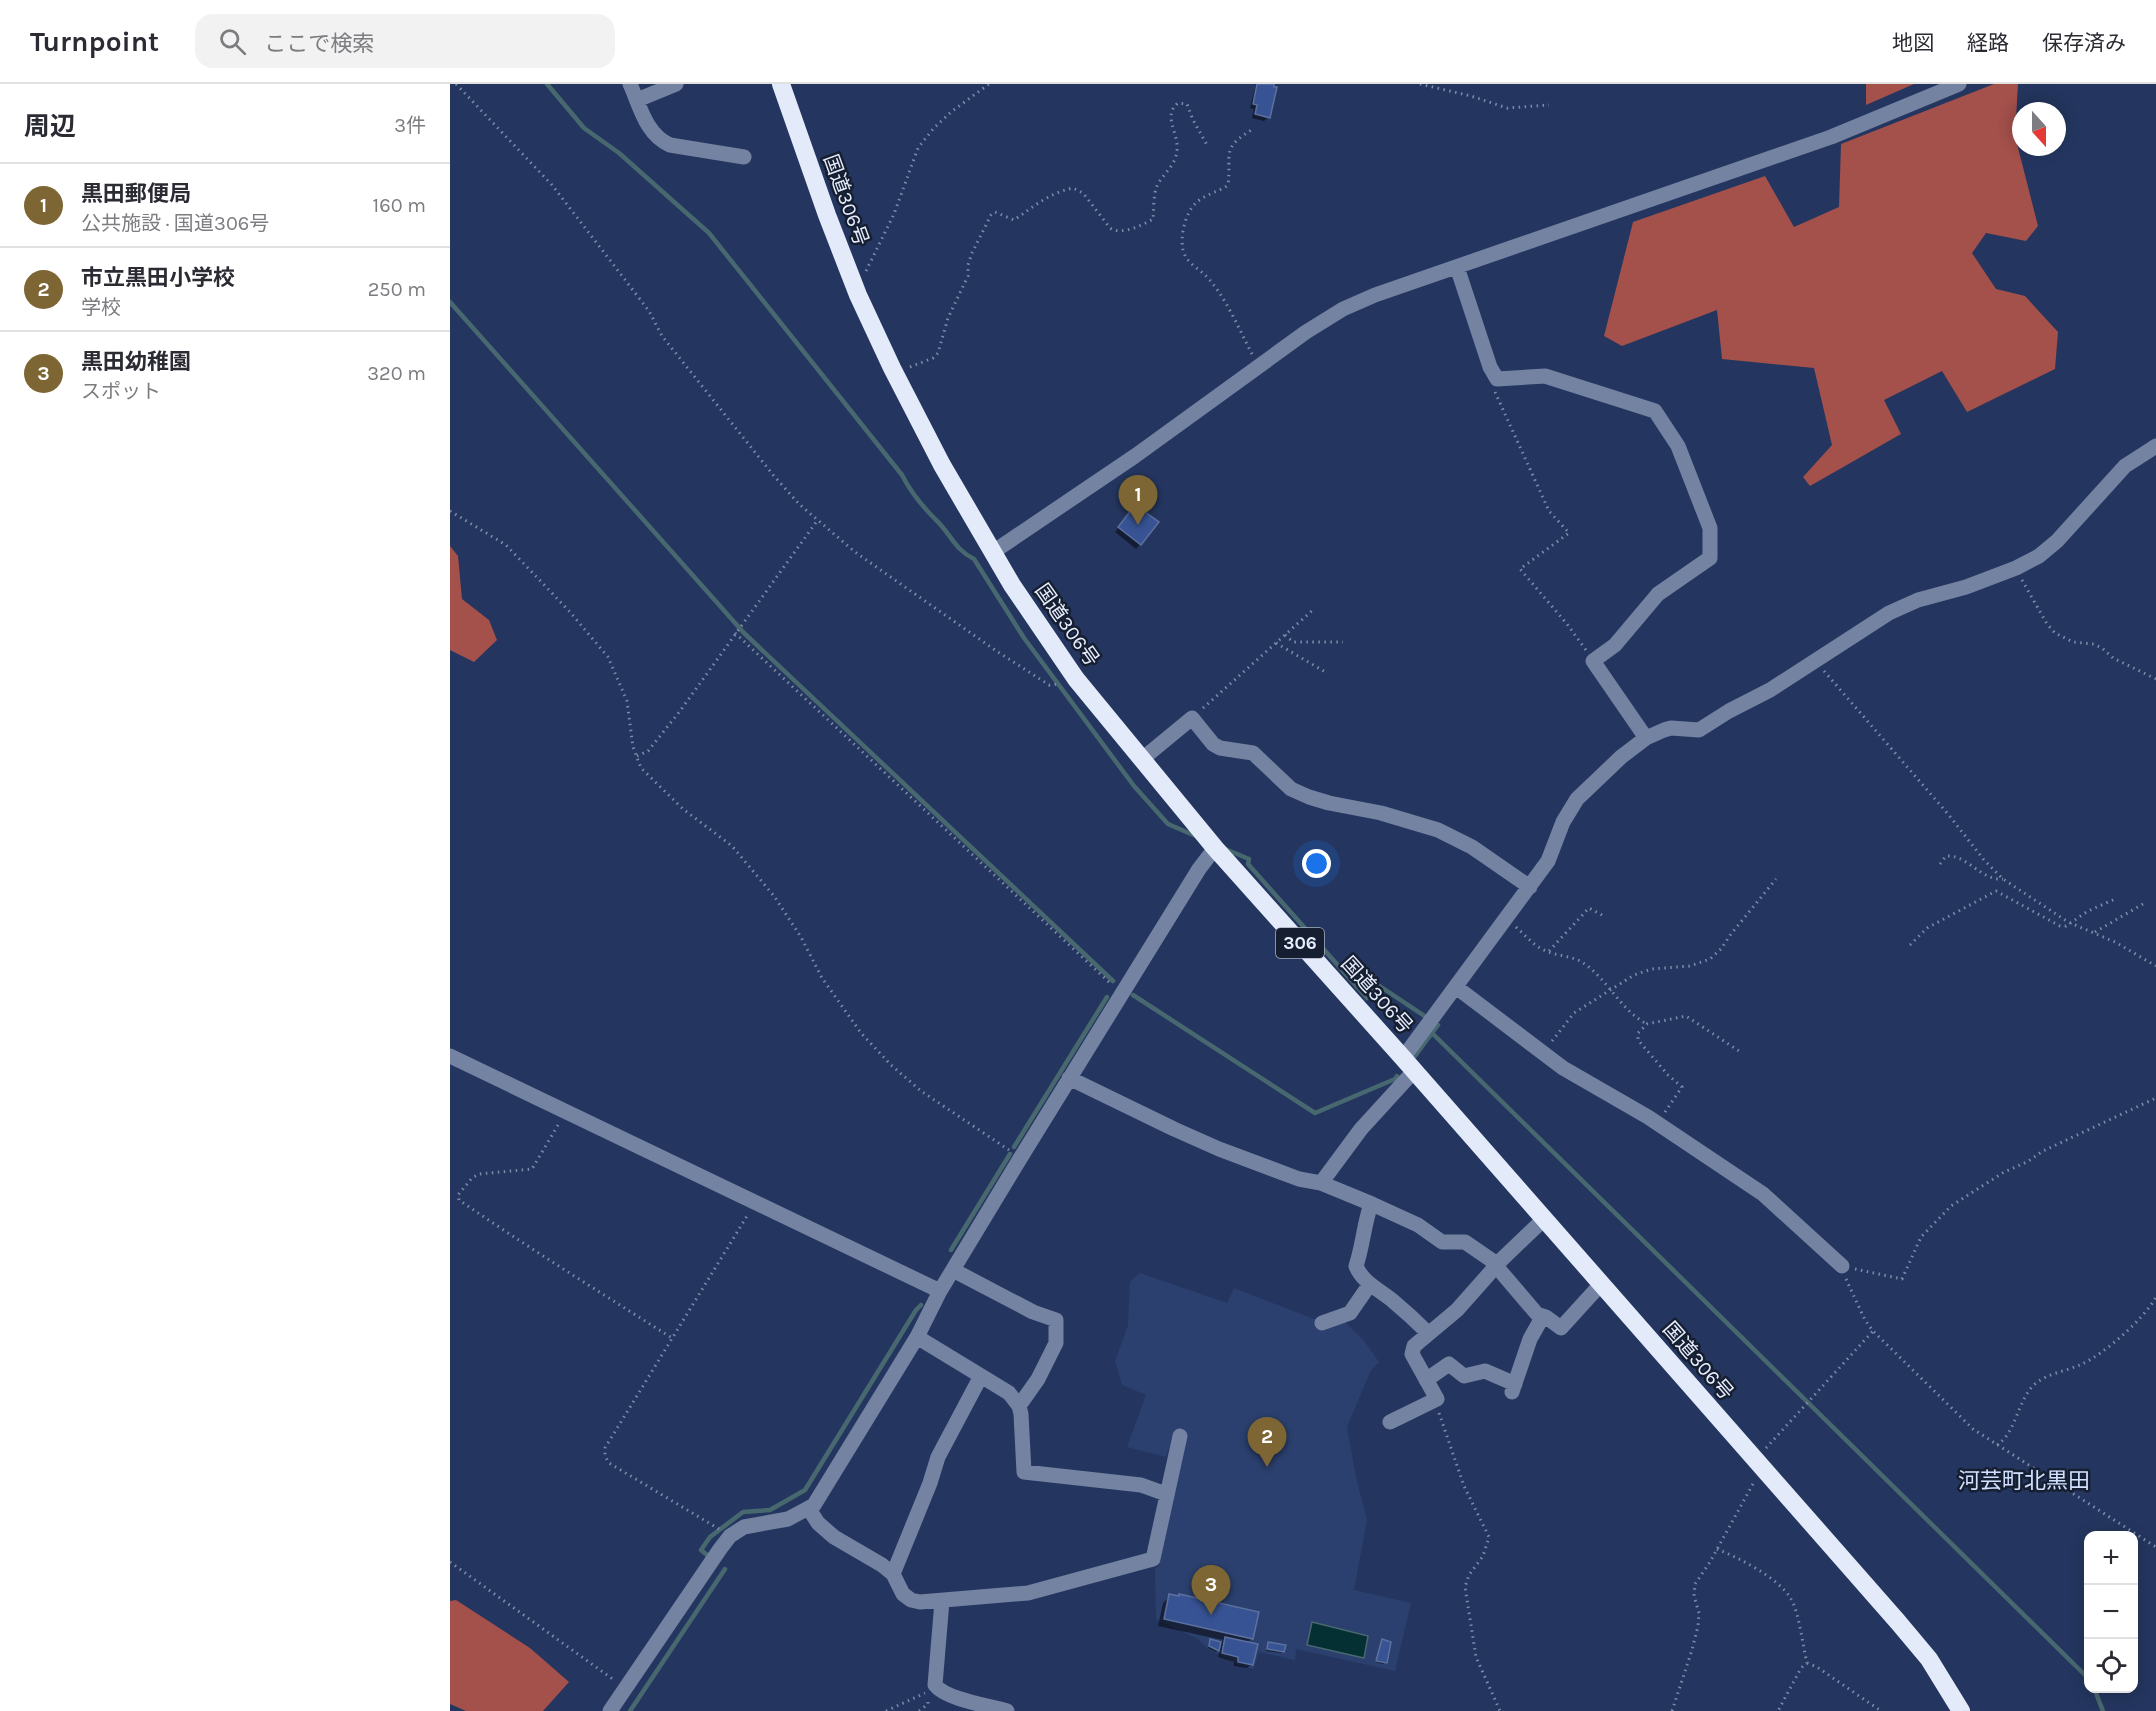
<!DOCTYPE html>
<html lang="ja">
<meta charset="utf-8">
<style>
:root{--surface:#fff;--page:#f2f2f3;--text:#2b2b33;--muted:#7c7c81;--line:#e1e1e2;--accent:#7d6633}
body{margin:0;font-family:Karla,"Noto Sans JP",sans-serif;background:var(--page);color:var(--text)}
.controls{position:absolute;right:18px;bottom:18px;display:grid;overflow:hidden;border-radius:12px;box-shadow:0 3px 15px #0003}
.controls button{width:54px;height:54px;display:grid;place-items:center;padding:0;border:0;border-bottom:2px solid var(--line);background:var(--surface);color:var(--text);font:30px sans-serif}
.compass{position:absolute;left:1562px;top:18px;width:54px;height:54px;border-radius:50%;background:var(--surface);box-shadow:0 3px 15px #0003;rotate:159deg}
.you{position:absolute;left:867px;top:780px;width:21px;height:21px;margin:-15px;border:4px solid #fff;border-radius:50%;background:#1a73e8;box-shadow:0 0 0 9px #1a73e833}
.badge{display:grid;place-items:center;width:39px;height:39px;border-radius:50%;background:var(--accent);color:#fff;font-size:20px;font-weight:700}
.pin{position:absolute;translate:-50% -50px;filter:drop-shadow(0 2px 3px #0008)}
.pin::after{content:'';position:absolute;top:32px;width:21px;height:18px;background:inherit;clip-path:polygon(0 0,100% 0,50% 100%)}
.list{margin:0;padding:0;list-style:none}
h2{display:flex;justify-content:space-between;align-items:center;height:78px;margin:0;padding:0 24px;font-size:26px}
h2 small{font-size:20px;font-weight:400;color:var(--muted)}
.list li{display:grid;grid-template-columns:39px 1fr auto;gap:18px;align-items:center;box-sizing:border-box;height:84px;padding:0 24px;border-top:2px solid var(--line)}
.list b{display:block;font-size:22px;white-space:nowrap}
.list p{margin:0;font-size:20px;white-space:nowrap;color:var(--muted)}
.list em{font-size:20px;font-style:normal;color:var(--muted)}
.icon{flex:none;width:33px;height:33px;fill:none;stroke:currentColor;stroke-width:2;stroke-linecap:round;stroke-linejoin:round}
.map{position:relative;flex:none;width:1706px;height:1627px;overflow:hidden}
header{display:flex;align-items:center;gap:36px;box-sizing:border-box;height:84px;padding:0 30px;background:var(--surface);border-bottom:2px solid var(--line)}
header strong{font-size:28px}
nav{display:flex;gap:33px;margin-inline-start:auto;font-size:21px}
.search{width:420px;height:54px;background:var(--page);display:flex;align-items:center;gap:15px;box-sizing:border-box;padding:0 21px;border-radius:18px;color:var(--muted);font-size:22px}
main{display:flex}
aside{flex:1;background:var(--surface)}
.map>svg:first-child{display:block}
.built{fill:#2b406e}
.forest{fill:#a4504b}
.water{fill:#042f33;stroke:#486870;stroke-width:1.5}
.shadow{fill:#0007}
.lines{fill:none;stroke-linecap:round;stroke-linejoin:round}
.stream{stroke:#486870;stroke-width:4.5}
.building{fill:#375394;stroke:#5c719f;stroke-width:1.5}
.path{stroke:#7e8ba8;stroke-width:3;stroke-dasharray:1.5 4.5;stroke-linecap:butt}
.minor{stroke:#7483a2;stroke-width:15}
.highway{stroke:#e3ebfa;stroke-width:18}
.labels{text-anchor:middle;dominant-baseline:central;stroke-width:5;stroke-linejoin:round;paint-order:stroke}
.shield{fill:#161f31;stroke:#a8b0c0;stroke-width:1.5}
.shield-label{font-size:18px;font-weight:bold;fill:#e7eefe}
.street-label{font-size:20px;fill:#e7eefe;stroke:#161f31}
.quarter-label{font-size:22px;fill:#d1e0ff;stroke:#161f31}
</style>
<header>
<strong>Turnpoint</strong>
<div class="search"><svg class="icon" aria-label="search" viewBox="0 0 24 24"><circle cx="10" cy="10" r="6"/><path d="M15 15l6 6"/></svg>ここで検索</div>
<nav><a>地図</a><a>経路</a><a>保存済み</a></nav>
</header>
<main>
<aside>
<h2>周辺<small>3件</small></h2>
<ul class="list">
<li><span class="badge">1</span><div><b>黒田郵便局</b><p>公共施設 · 国道306号</p></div><em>160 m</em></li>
<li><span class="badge">2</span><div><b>市立黒田小学校</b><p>学校</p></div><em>250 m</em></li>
<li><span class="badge">3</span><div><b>黒田幼稚園</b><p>スポット</p></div><em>320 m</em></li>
</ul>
</aside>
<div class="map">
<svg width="1706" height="1627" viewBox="0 0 1706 1627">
<rect width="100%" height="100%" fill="#24365f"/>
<path class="built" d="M690 1189 777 1219 784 1204 864 1235 896 1233 897 1240 915 1258 929 1278 921 1286 897 1343 906 1393 917 1436 904 1506 961 1519 945 1587 846 1565 845 1576 809 1568 803 1585 789 1581 757 1564 748 1555 706 1535 705 1485 709 1482 736 1352 724 1348 716 1373 677 1363 696 1311 672 1301 665 1277 678 1241 680 1198Z"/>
<path class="forest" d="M1416 0H1464L1416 21Z
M1544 0H1568L1565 52 1588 142 1576 157 1536 149 1522 169 1546 205 1575 212 1608 248 1605 285 1517 328 1492 287 1434 316 1451 350 1360 402 1353 393 1382 361 1364 284 1272 275 1267 226 1172 262 1154 252 1183 138 1315 92 1344 143 1389 123 1391 60Z
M0 462 8 472 12 515 39 536 47 556 24 578 0 566Z
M6 1516 80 1564 119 1598 93 1627H16L0 1620V1517Z"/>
<path class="water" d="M862 1538 918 1552 914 1574 857 1561Z"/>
<path class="shadow" d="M806 0H823L819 33 814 37 802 34 804 25 800 24Z
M681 427 707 439 686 465 665 448Z
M730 1511 802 1554 797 1559 802 1580 797 1584 784 1582V1578L768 1573 770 1564 766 1568 758 1564 761 1557 770 1559 773 1556 708 1542 713 1519 720 1512 727 1513Z
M932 1557 935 1578 933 1580 925 1578Z
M819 1559 833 1567 831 1569 816 1567Z"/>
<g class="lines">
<path class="stream" d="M97 0 134 44 169 69 259 149 452 391C461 409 472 422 486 436 501 450 504 465 524 475L574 554 684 702 718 740 748 753
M0 218 294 549 663 897
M775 765 799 775 798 780 917 914 928 901 988 941 982 949
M683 911 865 1029 945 995 947 992
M965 972 982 949 1638 1594
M564 1063 657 913
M501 1166 560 1070
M257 1471 251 1466 260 1453 293 1428 320 1426 355 1406 466 1226 471 1221
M1644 1604 1653 1627
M180 1627 275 1485"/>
</g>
<path class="building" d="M807 0H824V3H827L820 34 805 30 807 21 803 20Z
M685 421 709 438 691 461 668 443Z
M719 1510 729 1512V1510L809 1528 803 1555 714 1535Z
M775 1553 808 1560 803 1581 788 1578V1573L772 1569Z
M760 1555 771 1558 769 1567 759 1562Z
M932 1555 941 1558 937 1579 926 1577Z
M818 1558 836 1561 834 1568 817 1565Z"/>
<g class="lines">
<path class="path" d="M6 0 102 101 199 227 212 252 324 392 349 420 405 468 545 566 599 601 609 600
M970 0 1021 12 1057 24 1099 21
M416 187 444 130 468 64 483 45 501 28 539 0
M802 270C789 245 774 209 754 190 746 183 736 178 733 166 730 152 735 129 746 119 755 110 769 108 778 101 782 68 770 65 803 45
M460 283 483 274 488 269 498 234 518 192V181L522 169 541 131 545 128 564 136C583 123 599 109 623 104L633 109 660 144C670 152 693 141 703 135 704 125 703 112 707 102 713 89 726 82 727 66 729 49 712 32 728 19L737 20 743 36 757 61
M1045 308 1099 427 1119 449 1070 485 1117 540 1136 566
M0 427 56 461 120 528 158 573 177 617 183 663 191 684 233 725 282 762 324 812 351 853 372 894 411 949 441 981 471 1007 559 1066
M1572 496 1597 540 1605 549 1623 558 1643 560 1652 564 1663 574 1706 595
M285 549 661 900
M835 551 843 558H893
M826 559 877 589
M1374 587 1498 730 1534 776 1553 795 1618 838 1665 858 1706 882
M753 624 864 525
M187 672 198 667 230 627 367 437
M1490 780 1496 772C1517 770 1531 797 1553 795
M1066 843C1076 852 1084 862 1096 867 1107 872 1122 872 1132 878 1158 895 1170 926 1197 940
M1645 848 1693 820
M1460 861 1477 844 1546 807 1610 842H1616L1638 827 1665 815
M1099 867 1139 824 1152 831
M1102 957 1124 929 1184 891 1202 885 1240 882 1260 875 1271 865 1281 850 1326 795
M1215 1028 1232 1003 1218 991 1188 956V949L1197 940 1236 932 1292 969
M108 1041 82 1085 29 1090 22 1094 8 1111 9 1116C79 1164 151 1209 222 1254
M1405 1185 1452 1195 1471 1153 1501 1122 1554 1088 1577 1078 1593 1067 1706 1014
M1396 1195 1415 1236 1423 1247 1523 1345 1706 1463
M989 1329 1014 1402 1039 1453 1033 1472 1019 1491 1015 1503 1026 1573 1050 1627
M1547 1361C1567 1348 1567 1316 1585 1300 1598 1289 1617 1287 1632 1280 1654 1270 1694 1235 1706 1213
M1316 1364 1423 1247
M269 1445 159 1379 155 1372V1364L297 1132
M1267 1465C1289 1474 1329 1494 1341 1515 1349 1528 1353 1563 1357 1579L1351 1584 1328 1627
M0 1478 164 1596
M1357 1579 1367 1583 1431 1627
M436 1627 475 1609
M469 1627 478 1620V1616
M1222 1627 1242 1566 1248 1542 1249 1529 1244 1512 1245 1500 1260 1478 1304 1398"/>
<path class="minor" d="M180 0C190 22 196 51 220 61L294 73
M187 16 226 0
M1007 183 1040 283 1047 295 1095 292 1205 327 1228 362 1260 444V474L1208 510 1165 561 1143 577 1196 654
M543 468 685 372 856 248 893 225 925 211 1381 53 1509 0
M691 676 742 634 763 660 770 664 803 669 841 705 859 713 879 719 931 729 988 746 1022 763 1080 803
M1006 903 1113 984 1198 1033 1313 1110 1392 1182
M0 972 490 1207
M953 974 1098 777 1113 738 1127 715 1171 673 1196 654 1214 646 1221 644 1249 646 1279 627 1320 606 1439 529 1468 516 1516 503 1566 484 1589 472 1607 457 1675 382 1706 362
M619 994 724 1045 769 1065 849 1095 871 1099 922 1120 968 1141 992 1158H1015L1047 1180 1046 1182 1087 1230 1096 1233 1111 1244 1151 1200
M871 1099 911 1045 964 987
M921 1120C914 1140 913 1161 906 1182 912 1198 930 1206 943 1217 955 1227 967 1238 978 1249
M1047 1180 1094 1135
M503 1186 583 1228 606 1236V1259L588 1295 569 1322
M872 1239 900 1229 920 1200
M467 1253 559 1309 569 1322 571 1330 574 1388 691 1401 716 1410
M976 1296 999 1280 1014 1292 1035 1287 1065 1300
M1062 1308 1080 1255 1093 1232
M940 1338 987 1315 962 1270 964 1262 1007 1226 1046 1182
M359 1425 368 1439 384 1453 432 1481 443 1490 453 1510 461 1516 470 1518 578 1509 703 1475 730 1352
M443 1490 480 1399 488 1373 531 1292
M492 1517 485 1601C495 1615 540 1622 557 1627
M160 1627 270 1465 280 1452 294 1443 338 1435 364 1421 467 1253 490 1207 571 1073 749 785 765 764"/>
<path class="highway" d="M331 0 377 131 408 211 442 284 492 381 562 501 626 595 765 764 953 974 1448 1538 1479 1575 1511 1627"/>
</g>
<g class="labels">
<rect class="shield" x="826" y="844" width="48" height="30" rx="4.5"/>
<g class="shield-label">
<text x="850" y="859">306</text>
</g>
<g class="street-label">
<text transform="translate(396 116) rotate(70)">国道306号</text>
<text transform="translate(617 541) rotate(55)">国道306号</text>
<text transform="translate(927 911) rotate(48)">国道306号</text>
<text transform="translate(1248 1277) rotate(49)">国道306号</text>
</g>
<g class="quarter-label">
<text x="1574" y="1397">河芸町北黒田</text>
</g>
</g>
</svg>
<div class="controls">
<button>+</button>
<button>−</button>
<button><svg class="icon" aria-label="locate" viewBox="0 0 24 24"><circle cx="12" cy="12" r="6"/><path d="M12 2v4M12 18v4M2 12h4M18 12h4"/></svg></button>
</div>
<svg class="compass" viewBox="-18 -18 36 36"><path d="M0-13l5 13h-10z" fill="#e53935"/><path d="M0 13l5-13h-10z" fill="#7c7c81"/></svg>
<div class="you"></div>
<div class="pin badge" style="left:688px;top:441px">1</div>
<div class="pin badge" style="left:817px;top:1383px">2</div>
<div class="pin badge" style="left:761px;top:1531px">3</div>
</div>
</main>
